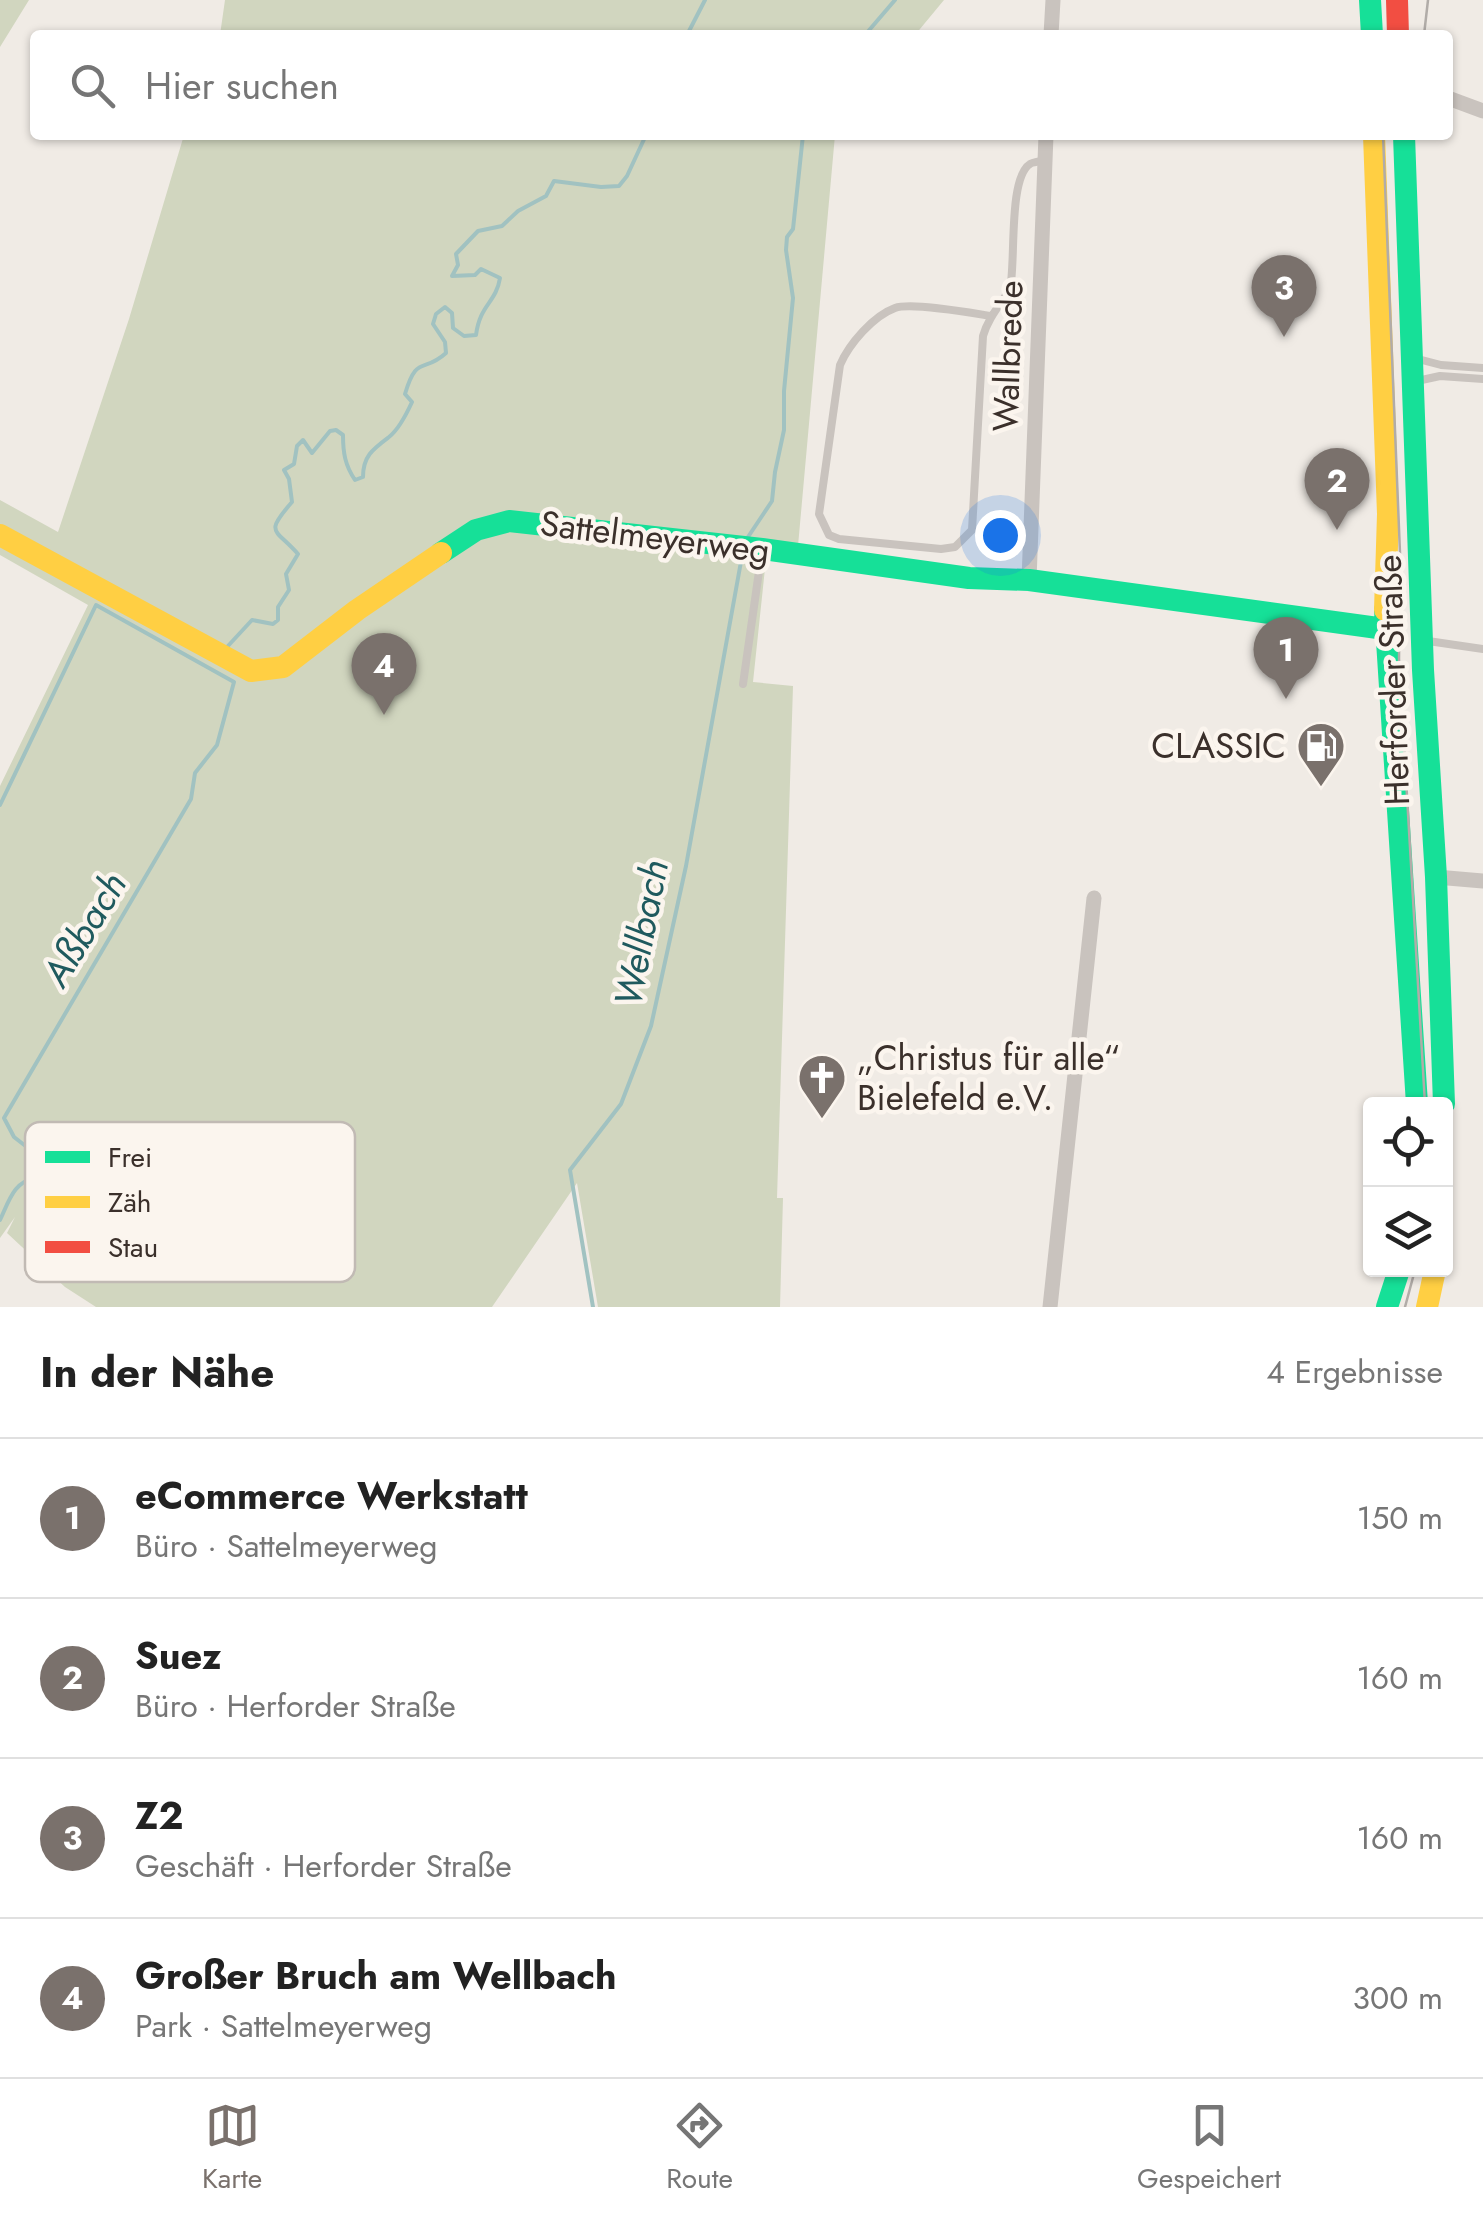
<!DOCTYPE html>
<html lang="de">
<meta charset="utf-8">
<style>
:root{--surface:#fff;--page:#f2f2f2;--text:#222;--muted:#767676;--line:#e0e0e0;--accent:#7a716c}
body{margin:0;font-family:Jost,sans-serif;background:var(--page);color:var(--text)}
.controls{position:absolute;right:30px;bottom:30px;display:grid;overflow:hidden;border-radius:10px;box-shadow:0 2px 8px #0004}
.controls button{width:90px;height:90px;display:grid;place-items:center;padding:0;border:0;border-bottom:2px solid var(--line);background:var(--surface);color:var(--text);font:50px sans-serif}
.you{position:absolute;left:1000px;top:535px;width:35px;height:35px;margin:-25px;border:8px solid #fff;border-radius:50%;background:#1a73e8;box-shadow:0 0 0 15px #1a73e833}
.badge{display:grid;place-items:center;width:65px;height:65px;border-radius:50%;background:var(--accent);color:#fff;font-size:32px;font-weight:700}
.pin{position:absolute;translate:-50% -82px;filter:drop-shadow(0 2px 5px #0008)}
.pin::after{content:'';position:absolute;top:52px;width:35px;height:30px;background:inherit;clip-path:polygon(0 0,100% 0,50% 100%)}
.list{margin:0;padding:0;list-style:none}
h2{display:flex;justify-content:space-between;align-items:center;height:130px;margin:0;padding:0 40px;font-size:42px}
h2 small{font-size:32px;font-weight:400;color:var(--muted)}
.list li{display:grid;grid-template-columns:65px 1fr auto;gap:30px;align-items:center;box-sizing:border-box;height:160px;padding:0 40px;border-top:2px solid var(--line)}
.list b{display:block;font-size:38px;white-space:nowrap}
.list p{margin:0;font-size:32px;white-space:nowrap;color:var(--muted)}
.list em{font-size:32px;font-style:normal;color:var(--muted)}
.icon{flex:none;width:55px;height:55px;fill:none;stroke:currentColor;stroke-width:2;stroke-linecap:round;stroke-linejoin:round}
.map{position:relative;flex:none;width:1483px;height:1307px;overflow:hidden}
.search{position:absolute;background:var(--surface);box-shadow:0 2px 8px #0004;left:30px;right:30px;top:30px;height:110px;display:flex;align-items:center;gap:25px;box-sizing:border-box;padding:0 35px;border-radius:10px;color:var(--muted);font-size:38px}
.sheet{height:770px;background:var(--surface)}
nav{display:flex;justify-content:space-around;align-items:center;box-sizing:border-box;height:140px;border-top:2px solid var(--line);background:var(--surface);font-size:28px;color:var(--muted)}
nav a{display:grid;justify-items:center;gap:5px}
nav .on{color:var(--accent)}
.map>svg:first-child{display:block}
.green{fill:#d1d6bf}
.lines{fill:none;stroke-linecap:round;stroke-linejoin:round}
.stream{stroke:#a1c2c1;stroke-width:4}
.lane{stroke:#c9c3be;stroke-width:8}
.street{stroke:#c9c3be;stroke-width:15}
.fast{stroke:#16e098;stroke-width:22}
.slow{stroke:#ffcf43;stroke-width:22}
.jam{stroke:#f24e42;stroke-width:22}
.tram{stroke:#b1aca8;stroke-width:2.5}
.labels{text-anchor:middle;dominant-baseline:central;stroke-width:9;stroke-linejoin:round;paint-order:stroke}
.street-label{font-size:35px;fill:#3b302b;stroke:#fbf5ee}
.poi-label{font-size:35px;fill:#3b302b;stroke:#fbf5ee;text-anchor:end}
.water-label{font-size:38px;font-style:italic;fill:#1f5a5e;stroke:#fbf5ee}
.key{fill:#fbf5ee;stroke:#c1bab4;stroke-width:2.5}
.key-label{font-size:28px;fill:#3b302b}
</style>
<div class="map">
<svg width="1483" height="1307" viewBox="0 0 1483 1307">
<rect width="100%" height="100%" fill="#f0ebe5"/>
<path class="green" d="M0 0H29L0 47Z
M225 0H944L915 35H220Z
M184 135H835L798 546 766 559 753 682 793 686 777 1198H783L780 1307H598L577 1183 492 1307H96L65 1287 7 1233 15 1217 0 1238V786L88 605 0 555V500L58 532 129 319Z"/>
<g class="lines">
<path class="stream" d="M687 35 705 0
M865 35 895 0
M748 537 772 501 775 472 784 430V391L793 298 786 250 787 237 793 229 803 135
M227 647 252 620 273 624 278 620V607L289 590 286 574 298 554C275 528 264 534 292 502L289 479 284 470 294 464 297 446 303 440 312 453 330 431 336 430 343 435C343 453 345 465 355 480L363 477C363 456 373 449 389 437 399 429 407 413 412 402L405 394C417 354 423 374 446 353L445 342 433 324 436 314 445 307 452 313 453 328 464 336 476 335C480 304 496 303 500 278L481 269 475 275 452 276 458 265 456 254 478 231 502 226 518 211 546 196 554 181 601 187 619 186 627 176 646 135
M0 805 96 605 234 682 217 745 195 773 191 799 4 1118 14 1137 37 1155 36 1178C14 1181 9 1201 0 1220
M593 1307 570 1170 621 1104 651 1026 686 866 742 556"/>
<path class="lane" d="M991 316C972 313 911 302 895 308 873 316 849 344 840 365L819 514 829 535 839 539 941 549 955 547 972 530 983 336C988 318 1000 305 1010 289 1016 262 1008 178 1030 164 1032 162 1042 161 1045 160
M1418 359 1441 365 1483 368
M1417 381 1440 376 1483 379
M1428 641 1483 649
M743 684 762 550"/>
<path class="street" d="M1051 35 1053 0
M1448 98 1483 111
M1029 580 1046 135
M1436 877 1483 881
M1050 1307 1094 898"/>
<path class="fast" d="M1370 0 1372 35
M1404 135 1423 670 1436 877 1444 1104
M441 553 476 530 509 521 762 549 969 578 1029 580 1385 629
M1385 610 1417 1104
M1387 1307 1399 1270"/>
<path class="slow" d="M1374 135 1388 514 1385 610
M0 535 251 671 283 667 357 610 441 553
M1427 1307 1435 1270"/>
<path class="jam" d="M1397 0 1398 35"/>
<path class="tram" d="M1424 35 1428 0
M1383 135 1400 553 1399 659 1425 1104
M1405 1307 1415 1270"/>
</g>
<defs>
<g id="fuel-pin" transform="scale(2.5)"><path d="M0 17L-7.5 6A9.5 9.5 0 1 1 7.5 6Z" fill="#7a716c" stroke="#fbf5ee"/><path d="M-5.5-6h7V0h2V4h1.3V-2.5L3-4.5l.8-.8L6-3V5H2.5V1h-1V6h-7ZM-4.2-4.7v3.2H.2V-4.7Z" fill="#fff"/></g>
<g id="church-pin" transform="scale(2.5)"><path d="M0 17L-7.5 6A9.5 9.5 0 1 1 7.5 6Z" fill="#7a716c" stroke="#fbf5ee"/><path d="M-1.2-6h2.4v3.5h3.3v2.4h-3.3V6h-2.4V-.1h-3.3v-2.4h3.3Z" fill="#fff"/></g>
</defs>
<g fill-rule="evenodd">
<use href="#fuel-pin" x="1321" y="746"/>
<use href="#church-pin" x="822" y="1078"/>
</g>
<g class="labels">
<g class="street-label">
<text transform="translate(1008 356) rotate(-88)">Wallbrede</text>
<text transform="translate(655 537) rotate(7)">Sattelmeyerweg</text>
<text transform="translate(1393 680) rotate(-92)">Herforder Straße</text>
</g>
<g class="poi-label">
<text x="1286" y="746">CLASSIC</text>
<text x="857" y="1058" text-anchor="start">„Christus für alle“<tspan x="857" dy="40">Bielefeld e.V.</tspan></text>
</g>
<g class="water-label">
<text transform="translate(84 929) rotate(-59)">Aßbach</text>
<text transform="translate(641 933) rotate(-79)">Wellbach</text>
</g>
</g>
<rect x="25" y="1122" width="330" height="160" rx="15" class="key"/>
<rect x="45" y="1151" width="45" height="12" fill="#16e098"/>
<rect x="45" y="1196" width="45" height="12" fill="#ffcf43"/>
<rect x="45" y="1241" width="45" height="12" fill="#f24e42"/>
<g class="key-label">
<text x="108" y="1167">Frei</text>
<text x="108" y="1212">Zäh</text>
<text x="108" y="1257">Stau</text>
</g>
</svg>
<div class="controls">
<button><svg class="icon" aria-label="locate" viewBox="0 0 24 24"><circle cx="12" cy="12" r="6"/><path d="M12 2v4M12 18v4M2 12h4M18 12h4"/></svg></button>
<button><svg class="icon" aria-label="layers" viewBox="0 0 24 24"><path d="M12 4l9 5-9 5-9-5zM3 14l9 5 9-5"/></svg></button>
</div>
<div class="you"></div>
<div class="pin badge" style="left:1286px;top:699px">1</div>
<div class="pin badge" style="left:1337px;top:530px">2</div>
<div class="pin badge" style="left:1284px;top:337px">3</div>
<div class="pin badge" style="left:384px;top:715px">4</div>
<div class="search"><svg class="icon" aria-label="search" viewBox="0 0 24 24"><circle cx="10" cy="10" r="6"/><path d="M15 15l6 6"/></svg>Hier suchen</div>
</div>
<section class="sheet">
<h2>In der Nähe<small>4 Ergebnisse</small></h2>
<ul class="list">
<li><span class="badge">1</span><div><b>eCommerce Werkstatt</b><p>Büro · Sattelmeyerweg</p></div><em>150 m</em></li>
<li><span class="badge">2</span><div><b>Suez</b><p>Büro · Herforder Straße</p></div><em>160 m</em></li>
<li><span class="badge">3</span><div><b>Z2</b><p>Geschäft · Herforder Straße</p></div><em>160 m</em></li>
<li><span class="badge">4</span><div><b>Großer Bruch am Wellbach</b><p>Park · Sattelmeyerweg</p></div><em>300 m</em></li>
</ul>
</section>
<nav>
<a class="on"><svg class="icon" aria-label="map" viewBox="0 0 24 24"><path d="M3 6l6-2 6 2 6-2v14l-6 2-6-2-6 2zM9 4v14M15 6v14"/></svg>Karte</a>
<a><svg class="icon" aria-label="directions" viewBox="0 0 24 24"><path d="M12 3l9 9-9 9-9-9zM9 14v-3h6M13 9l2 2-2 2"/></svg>Route</a>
<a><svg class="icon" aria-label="saved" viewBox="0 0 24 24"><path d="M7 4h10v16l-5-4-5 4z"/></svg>Gespeichert</a>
</nav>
